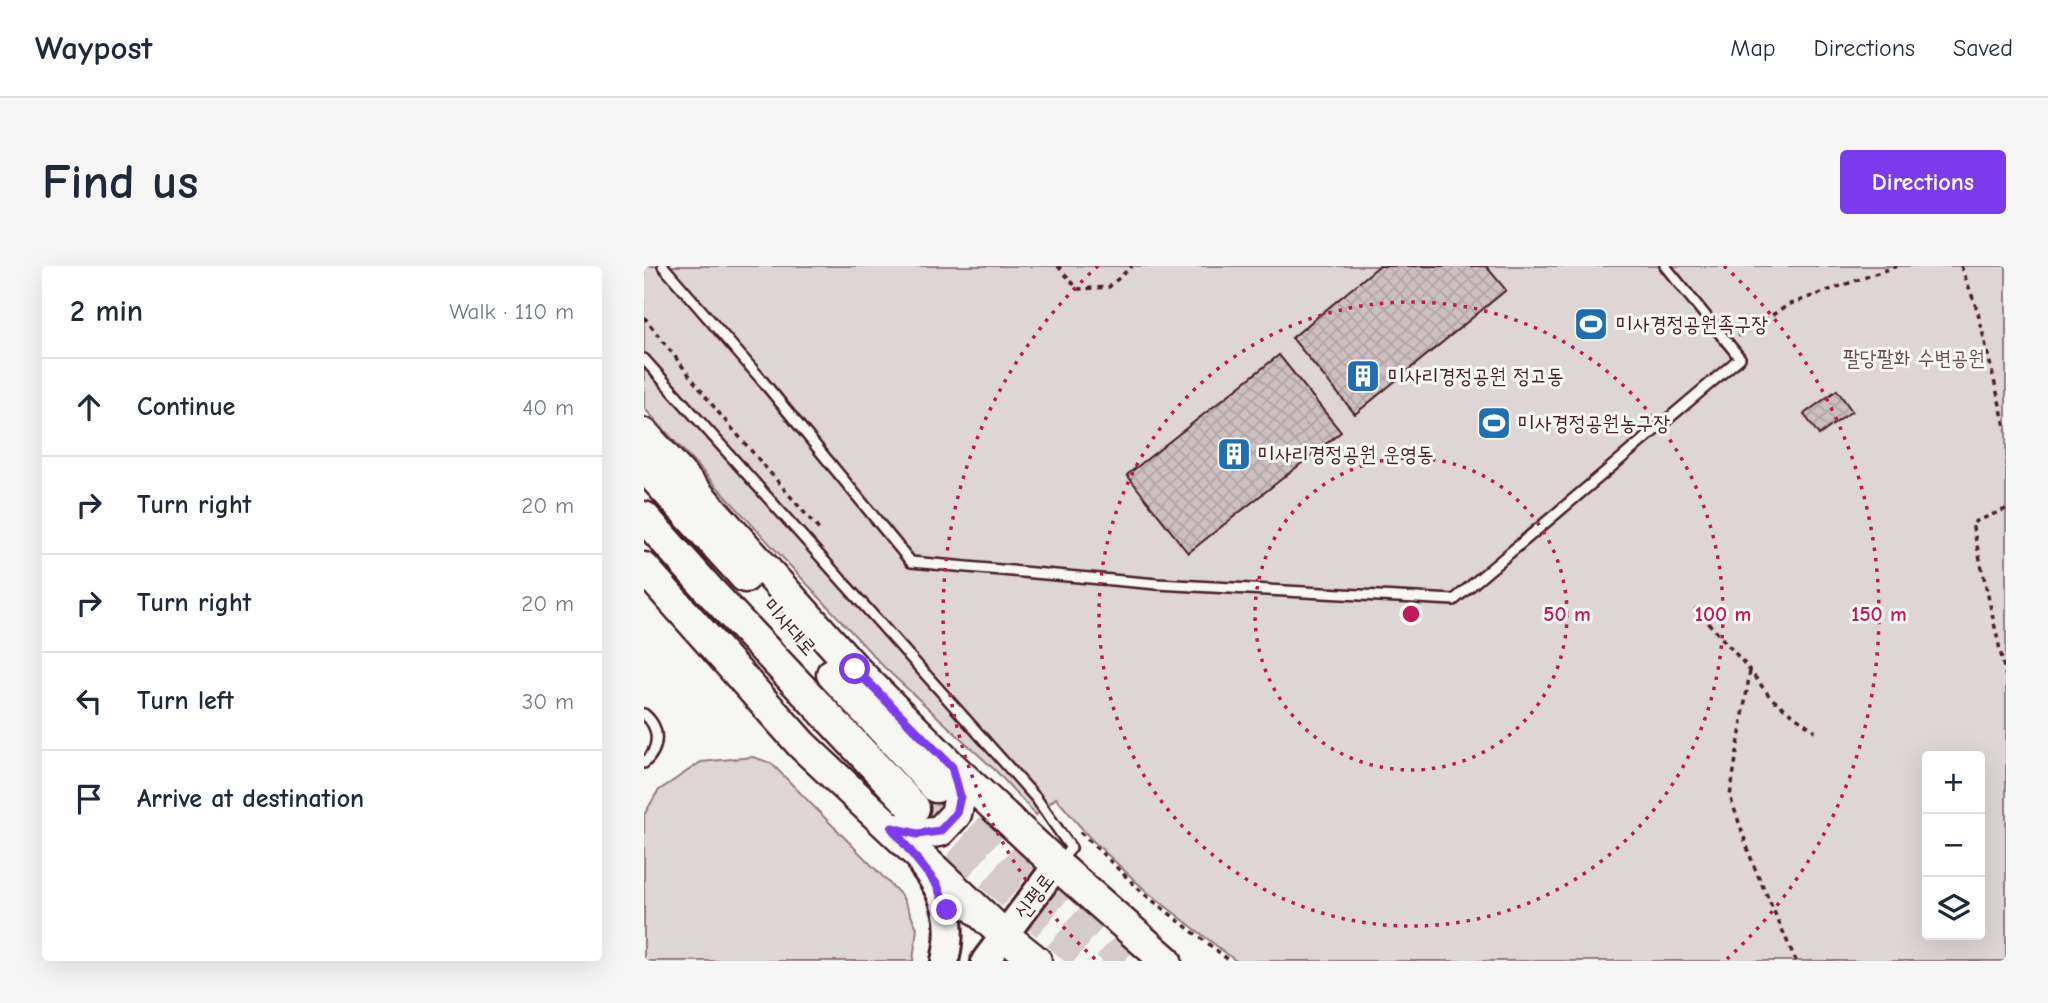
<!DOCTYPE html>
<meta charset="utf-8">
<style>
:root{--surface:#fff;--page:#f6f6f7;--text:#1f2937;--muted:#747a83;--line:#e0e1e3;--accent:#7c3aed}
body{margin:0;font-family:"Comic Neue","Poor Story",sans-serif;background:var(--page);color:var(--text)}
.controls{position:absolute;right:21px;bottom:21px;display:grid;overflow:hidden;border-radius:7px;box-shadow:0 7px 28px #0002}
.controls button{width:63px;height:63px;display:grid;place-items:center;padding:0;border:0;border-bottom:2px solid var(--line);background:var(--surface);color:var(--text);font:35px sans-serif}
.stop{position:absolute;width:21px;height:21px;margin:-16px;border:5px solid #7c3aed;border-radius:50%;background:#fff}
.stop.end{background:#7c3aed;border-color:#fff;box-shadow:0 2px 7px #0008}
.list{margin:0;padding:0;list-style:none}
h2{display:flex;justify-content:space-between;align-items:center;height:91px;margin:0;padding:0 28px;font-size:30px}
h2 small{font-size:23px;font-weight:400;color:var(--muted)}
.list li{display:grid;grid-template-columns:46px 1fr auto;gap:21px;align-items:center;box-sizing:border-box;height:98px;padding:0 28px;border-top:2px solid var(--line)}
.list b{display:block;font-size:26px;white-space:nowrap}
.list em{font-size:23px;font-style:normal;color:var(--muted)}
.icon{flex:none;width:38px;height:38px;fill:none;stroke:currentColor;stroke-width:2;stroke-linecap:round;stroke-linejoin:round}
.map{position:relative;flex:none;width:1362px;height:695px;overflow:hidden;border-radius:7px}
header{display:flex;align-items:center;gap:42px;box-sizing:border-box;height:98px;padding:0 35px;background:var(--surface);border-bottom:2px solid var(--line)}
header strong{font-size:33px}
nav{display:flex;gap:38px;margin-inline-start:auto;font-size:24px}
.intro{display:flex;align-items:center;justify-content:space-between;box-sizing:border-box;height:168px;padding:0 42px}
h1{margin:0;font-size:49px}
.button{padding:18px 32px;border-radius:7px;background:var(--accent);color:#fff;font-size:24px;font-weight:700}
main{display:flex;gap:42px;padding:0 42px}
aside{flex:1;background:var(--surface);border-radius:7px;box-shadow:0 7px 28px #0002}
.map>svg:first-child{display:block}
.green{fill:#ddd6d5;stroke:#947a80;stroke-width:2;fill-rule:evenodd}
.building{fill:url(#building-cross-hatch);stroke:#4a1f2b;stroke-width:2}
.lines{fill:none;stroke-linecap:round;stroke-linejoin:round}
.primary-tunnel{stroke:#d4cbca;stroke-width:30;stroke-dasharray:30 15;stroke-linecap:butt}
.lane-casing{stroke:#4a1f2b;stroke-width:14}
.secondary-casing{stroke:#4a1f2b;stroke-width:32}
.primary-casing{stroke:#4a1f2b;stroke-width:35}
.path{stroke:#4a1f2b;stroke-width:3.5;stroke-dasharray:5 5;stroke-linecap:butt}
.lane{stroke:#f6f6f2;stroke-width:9}
.secondary{stroke:#f6f6f2;stroke-width:26}
.primary{stroke:#f6f6f2;stroke-width:30}
.route{stroke:#7c3aed;stroke-width:9}
.ring{fill:none;stroke:#c2185b;stroke-width:3.5;stroke-dasharray:3.5 7}
.labels{text-anchor:middle;dominant-baseline:central;stroke-width:6;stroke-linejoin:round;paint-order:stroke}
.poi-label{font-size:21px;fill:#4a1f2b;stroke:#f6f6f2;text-anchor:start}
.park-label{font-size:21px;fill:#6f4d56;stroke:#f6f6f2}
.street-label{font-size:21px;fill:#4a1f2b;stroke:#f6f6f2}
.centre{fill:#c2185b;stroke:#f6f6f2;stroke-width:3.5}
.ring-label{font-size:21px;text-anchor:middle;font-weight:bold;fill:#c2185b;stroke:#f6f6f2;stroke-width:6;stroke-linejoin:round;paint-order:stroke}
</style>
<header>
<strong>Waypost</strong>
<nav><a>Map</a><a>Directions</a><a>Saved</a></nav>
</header>
<div class="intro"><h1>Find us</h1><a class="button">Directions</a></div>
<main>
<aside>
<h2>2 min<small>Walk · 110 m</small></h2>
<ul class="list">
<li><svg class="icon" aria-label="ahead" viewBox="0 0 24 24"><path d="M12 20V5M6 11l6-6 6 6"/></svg><div><b>Continue</b></div><em>40 m</em></li>
<li><svg class="icon" aria-label="right" viewBox="0 0 24 24"><path d="M7 20v-9h11M14 6l5 5-5 5"/></svg><div><b>Turn right</b></div><em>20 m</em></li>
<li><svg class="icon" aria-label="right" viewBox="0 0 24 24"><path d="M7 20v-9h11M14 6l5 5-5 5"/></svg><div><b>Turn right</b></div><em>20 m</em></li>
<li><svg class="icon" aria-label="left" viewBox="0 0 24 24"><path d="M17 20v-9H6M10 6l-5 5 5 5"/></svg><div><b>Turn left</b></div><em>30 m</em></li>
<li><svg class="icon" aria-label="arrive" viewBox="0 0 24 24"><path d="M6 21V4h12l-3 4 3 4H6"/></svg><div><b>Arrive at destination</b></div></li>
</ul>
</aside>
<div class="map">
<svg width="1362" height="695" viewBox="0 0 1362 695">
<defs>
<pattern id="building-cross-hatch" width="8" height="8" patternUnits="userSpaceOnUse" patternTransform="scale(1.75)"><rect width="8" height="8" fill="#ccc1c0"/><path d="M0 0l8 8M0 8l8-8" fill="none" stroke="#b1a5a5"/></pattern>
</defs>
<rect width="100%" height="100%" fill="#f6f6f2"/>
<filter id="ink" filterUnits="userSpaceOnUse"><feTurbulence type="fractalNoise" baseFrequency=".0143" numOctaves="2"/><feDisplacementMap in="SourceGraphic" scale="14" xChannelSelector="R" yChannelSelector="G"/><feConvolveMatrix kernelMatrix="1 2 1 2 8 2 1 2 1" color-interpolation-filters="sRGB"/></filter>
<g filter="url(#ink)">
<path class="green" d="M0 0H1362V695H592L502 625 446 572 412 532 392 549 353 506 240 401 0 142ZM1283 490H1336V669H1283Z
M109 491 127 497 258 630 273 662 269 695H0V549L14 525 57 496Z"/>
<path class="building" d="M735 0H842L862 24 711 148 648 72Z
M635 89 697 166 544 287 483 209Z
M1193 124 1208 145 1175 169 1160 148Z"/>
<g class="lines">
<path class="primary-tunnel" d="M297 527 480 695
M278 550 443 695"/>
<g class="lane-casing">
<path id="lane" d="M19 0 117 113 267 296 513 318 810 334 1096 92 1021 0
M0 93 392 532 427 582 416 595
M0 448C17 462 16 483 0 497"/>
</g>
<g class="secondary-casing">
<path id="secondary" d="M279 600C303 631 310 656 301 695
M341 695 413 599"/>
</g>
<g class="primary-casing">
<path id="primary" d="M0 168 211 403 308 501 413 599 522 695
M0 200 101 311
M0 251 65 324 270 542
M0 302 158 479 361 670 392 695
M188 408 292 521
M248 562 273 568 296 565 312 548 316 530 308 501"/>
</g>
<path class="path" d="M414 0 434 23 465 21 488 0
M1317 0 1333 43 1362 164
M0 51 74 146 177 266
M1094 70 1146 38 1253 0
M1362 243 1328 257 1362 411
M1051 342 1100 397 1127 432 1171 465
M1106 405 1086 530 1109 598 1152 695
M436 566 499 627 586 695"/>
<use href="#lane" class="lane"/>
<use href="#secondary" class="secondary"/>
<use href="#primary" class="primary"/>
</g>
</g>
<g class="lines" filter="url(#ink)">
<path class="route" d="M211 403 308 501 316 530 312 548 296 565 273 568 248 562 293 619 303 644"/>
</g>
<g class="ring">
<circle cx="767" cy="348" r="156"/>
<circle cx="767" cy="348" r="312"/>
<path d="M451 693A468 468 0 0 1 454 0M1080 0A468 468 0 0 1 1083 693"/>
</g>
<defs>
<g id="stadium-square" transform="scale(1.75)"><rect x="-9" y="-9" width="18" height="18" rx="4" fill="#1f6fb2" stroke="#f6f6f2"/><path d="M0-5a6.5 5 0 1 0 0 10a6.5 5 0 1 0 0-10ZM-3.5-1.8h7v3.6h-7Z" fill="#fff"/></g>
<g id="building-square" transform="scale(1.75)"><rect x="-9" y="-9" width="18" height="18" rx="4" fill="#1f6fb2" stroke="#f6f6f2"/><path d="M-4-6H4V6H1V3H-1V6H-4ZM-2.5-4.3h1.7v1.8h-1.7ZM.8-4.3h1.7v1.8H.8ZM-2.5-1h1.7V.8h-1.7ZM.8-1h1.7V.8H.8Z" fill="#fff"/></g>
</defs>
<g fill-rule="evenodd">
<use href="#stadium-square" x="947" y="58"/>
<use href="#building-square" x="719" y="110"/>
<use href="#stadium-square" x="850" y="157"/>
<use href="#building-square" x="590" y="188"/>
</g>
<g class="labels">
<g class="poi-label">
<text x="972" y="58">미사경정공원족구장</text>
<text x="744" y="110">미사리경정공원 정고동</text>
<text x="874" y="157">미사경정공원농구장</text>
<text x="614" y="188">미사리경정공원 운영동</text>
</g>
<g class="park-label">
<text x="1270" y="92">팔당팔화 수변공원</text>
</g>
<g class="street-label">
<text transform="translate(146 361) rotate(48)">미사대로</text>
<text transform="translate(390 630) rotate(-53)">신평로</text>
</g>
</g>
<circle cx="767" cy="348" r="10" class="centre"/>
<g class="ring-label">
<text x="923" y="355">50 m</text>
<text x="1079" y="355">100 m</text>
<text x="1235" y="355">150 m</text>
</g>
</svg>
<div class="controls">
<button>+</button>
<button>−</button>
<button><svg class="icon" aria-label="layers" viewBox="0 0 24 24"><path d="M12 4l9 5-9 5-9-5zM3 14l9 5 9-5"/></svg></button>
</div>
<div class="stop" style="left:211px;top:403px"></div>
<div class="stop end" style="left:303px;top:644px"></div>
</div>
</main>
